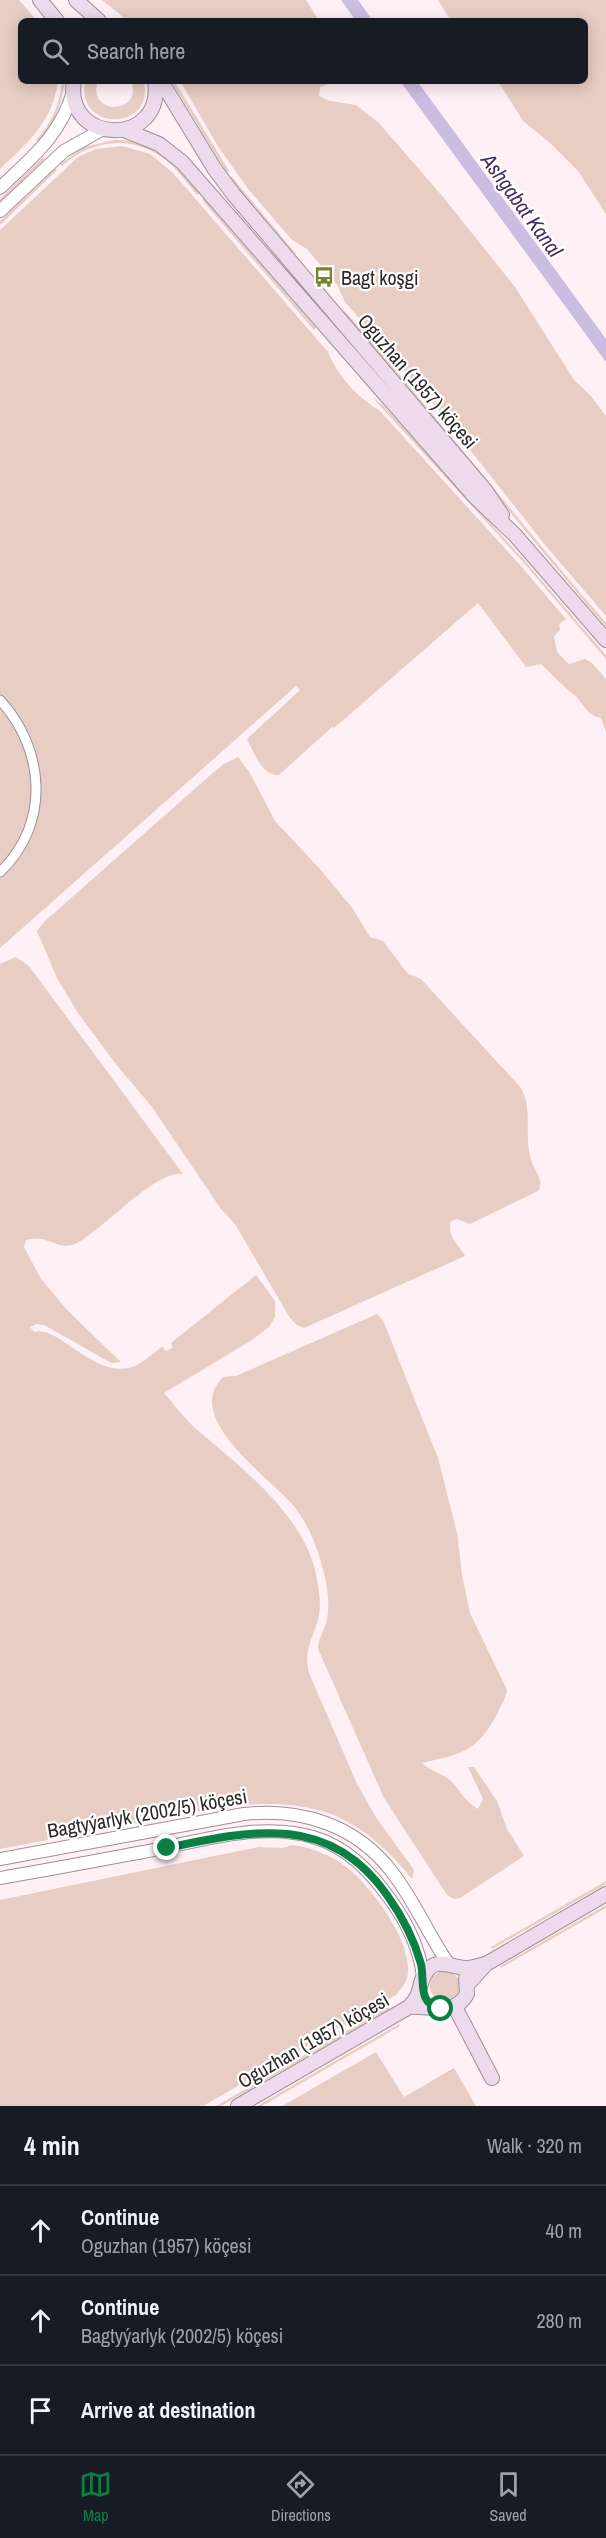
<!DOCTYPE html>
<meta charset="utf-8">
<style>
:root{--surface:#171b24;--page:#20242c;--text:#f1f3f6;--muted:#9ea1a6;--line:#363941;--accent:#0b8043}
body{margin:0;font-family:"Archivo Narrow",sans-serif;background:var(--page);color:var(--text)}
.stop{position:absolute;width:18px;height:18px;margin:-14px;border:4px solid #0b8043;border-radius:50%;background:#fff}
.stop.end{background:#0b8043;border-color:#fff;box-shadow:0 2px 6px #0008}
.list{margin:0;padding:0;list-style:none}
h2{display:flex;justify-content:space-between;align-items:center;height:78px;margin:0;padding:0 24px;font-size:26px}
h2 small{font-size:20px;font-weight:400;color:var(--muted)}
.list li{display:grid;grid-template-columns:39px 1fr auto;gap:18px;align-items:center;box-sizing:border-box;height:90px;padding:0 24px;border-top:2px solid var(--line)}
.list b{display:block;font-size:22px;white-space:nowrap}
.list p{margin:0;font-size:20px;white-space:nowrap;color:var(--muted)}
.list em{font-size:20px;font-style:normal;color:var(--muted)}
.icon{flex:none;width:33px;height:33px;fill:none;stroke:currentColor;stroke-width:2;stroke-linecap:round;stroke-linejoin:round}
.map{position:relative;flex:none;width:606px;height:2106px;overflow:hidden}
.search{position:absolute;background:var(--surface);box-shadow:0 3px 15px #0003;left:18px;right:18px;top:18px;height:66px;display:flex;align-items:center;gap:15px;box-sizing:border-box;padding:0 21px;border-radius:9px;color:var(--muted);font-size:22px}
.sheet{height:348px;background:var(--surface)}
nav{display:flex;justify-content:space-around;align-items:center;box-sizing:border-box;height:84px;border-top:2px solid var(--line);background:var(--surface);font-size:16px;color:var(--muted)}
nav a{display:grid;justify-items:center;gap:3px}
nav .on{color:var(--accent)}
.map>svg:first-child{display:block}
.green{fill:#e7cdc3}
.water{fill:#cabde1}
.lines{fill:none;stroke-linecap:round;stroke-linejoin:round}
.minor-casing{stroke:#9f8e95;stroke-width:11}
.tertiary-casing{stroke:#9f8e95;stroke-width:14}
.secondary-casing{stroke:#9f8e95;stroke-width:16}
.minor{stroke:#fff;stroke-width:9}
.tertiary{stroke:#fff;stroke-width:12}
.secondary{stroke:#eddaec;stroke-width:14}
.route{stroke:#0b8043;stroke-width:8}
.labels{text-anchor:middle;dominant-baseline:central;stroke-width:4.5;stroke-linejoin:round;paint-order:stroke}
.poi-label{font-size:20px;fill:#2e272a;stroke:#fff;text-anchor:start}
.street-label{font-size:20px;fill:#2e272a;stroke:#fff}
.water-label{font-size:21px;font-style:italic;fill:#422e5c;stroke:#fff}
</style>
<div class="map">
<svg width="606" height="2106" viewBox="0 0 606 2106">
<rect width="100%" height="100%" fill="#fff0f6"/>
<path class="green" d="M0 0H19L37 21H21V81L58 82C51 124 29 141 0 169Z
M102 0H306L319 21H128Z
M438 0H606V214L578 171 549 142 523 121 498 81H585V21H451Z
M62 81H65C61 106 55 123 38 142L36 140C52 123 60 104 62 81Z
M85 81H98C86 116 144 115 131 81H144C155 132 75 132 85 81Z
M171 81H174L180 90 229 171 227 173Z
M180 81H335L320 87 319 96 330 101 356 105 379 123 443 197 515 287 574 380 591 396 606 416V616L546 546 437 408 345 302 338 286 307 249 292 240 249 190 219 148Z
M114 140C154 139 175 166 200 193L197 195C187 183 176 167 163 158 131 134 90 140 62 166L60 164 84 147Z
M122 146 150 154 173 173 328 352C337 375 357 397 379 410L520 565 566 619 559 624 560 630 554 636 557 652 569 664 585 659 592 663 606 679V732L601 718C585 715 584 702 573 694 562 685 552 674 541 664L526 667 478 603 334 728 332 727 279 775C262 776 254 753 247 739L300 690 296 686 0 948V230L78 157 96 149Z
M43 157 45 159 0 202V199Z
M55 168 57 170 0 225V221Z
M232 177 297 255C275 240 247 200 230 178Z
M204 199 316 328 314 330 202 200Z
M345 311C434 413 518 520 606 623V627C517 523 433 416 343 312Z
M372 397 383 405 525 561 606 655V659L523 562Z
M238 757 250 773 275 821 320 869 353 909 370 937 383 941 407 973 421 979 521 1088C534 1110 522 1139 533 1165 537 1174 544 1182 538 1191L470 1224 457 1219 451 1221C446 1235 459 1245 465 1256L304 1328 297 1325 290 1318 235 1224 221 1209 152 1107 115 1063 78 1013 57 978 37 931 44 922 215 771 224 764Z
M16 957 29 966 183 1174C156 1169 101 1232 75 1244 58 1251 49 1234 26 1240L24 1247 41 1279 69 1312 121 1362 112 1363 106 1360 44 1325 37 1324 30 1327 34 1332C59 1324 95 1382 135 1366 144 1362 154 1352 162 1347L166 1351 172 1348 171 1343 256 1275 275 1301V1317L269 1327 252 1340 164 1393C176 1407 188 1423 202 1434 246 1471 307 1519 317 1579 319 1591 321 1603 319 1615 314 1639 303 1647 309 1673L357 1784 377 1819 412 1867 414 1871 412 1879C355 1808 305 1796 217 1808L0 1849V964Z
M377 1314 383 1320 438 1458 457 1533 462 1575 470 1613 507 1690C506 1699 501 1704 498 1712 478 1751 463 1754 422 1763 431 1772 442 1773 451 1781 461 1791 465 1802 478 1809L483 1799 468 1767H474L497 1801 507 1829 524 1856 460 1898 454 1899 447 1895 384 1798 318 1649C318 1638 325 1630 327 1619 332 1594 322 1562 313 1539 308 1527 301 1514 292 1504 268 1476 182 1418 223 1377L236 1376Z
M293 1845C312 1848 330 1855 345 1866 370 1885 410 1938 408 1971 408 1981 402 1988 396 1995L203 2106H0V1900L259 1847 282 1848Z
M606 1881V1884L492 1949 491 1947Z
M606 1905V1908L501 1968 500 1966Z
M430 1986a15 15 0 1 1 30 0a15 15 0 1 1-30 0Z
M388 2007 390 2009 221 2106H216Z
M399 2024 400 2026 262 2106H257Z
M376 2052 404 2097 454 2068 476 2106H282Z"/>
<path class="water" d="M341 0H358L373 21H356Z
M400 81H417L606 339V362Z"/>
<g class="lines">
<g class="minor-casing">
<path id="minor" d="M0 700C45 749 51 824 0 872"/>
</g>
<g class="tertiary-casing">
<path id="tertiary" d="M0 188C32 157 60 136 73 92
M0 211 64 151 103 129
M0 1859 244 1814C302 1808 356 1825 392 1872 414 1900 428 1934 448 1963
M0 1878C48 1870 95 1861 143 1852 197 1842 259 1821 313 1837 347 1847 370 1871 390 1899 406 1921 420 1949 423 1977"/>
</g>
<g class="secondary-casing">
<path id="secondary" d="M40 0 57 21
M76 0 99 21
M74 81C63 145 165 148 155 81
M161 81 214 168 234 195 485 490 502 515
M124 130 159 144 182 162 475 497 515 535 606 640
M486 1964 606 1894
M409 2007C429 2005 455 2017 467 1994L466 1978
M455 2007 492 2078
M238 2106 409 2007C423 1993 417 1987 425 1974 436 1955 451 1968 467 1968 473 1968 480 1965 486 1964L468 1984"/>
</g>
<use href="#minor" class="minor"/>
<use href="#tertiary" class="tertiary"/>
<use href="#secondary" class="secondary"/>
</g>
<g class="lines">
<path class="route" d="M167 1848C252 1830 329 1813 387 1895 402 1916 414 1939 421 1964 425 1983 417 2003 441 2009"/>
</g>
<defs>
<g id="bus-bare" transform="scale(1.62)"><path d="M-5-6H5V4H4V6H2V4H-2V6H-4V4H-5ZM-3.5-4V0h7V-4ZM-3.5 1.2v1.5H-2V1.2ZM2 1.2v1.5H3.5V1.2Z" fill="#788431" stroke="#fff" stroke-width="2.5" paint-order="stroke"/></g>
</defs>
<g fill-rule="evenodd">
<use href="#bus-bare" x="324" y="277"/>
</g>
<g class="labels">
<g class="poi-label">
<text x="341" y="277">Bagt koşgi</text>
</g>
<g class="street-label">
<text transform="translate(418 381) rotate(49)">Oguzhan (1957) köçesi</text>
<text transform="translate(147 1813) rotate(-10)">Bagtyýarlyk (2002/5) köçesi</text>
<text transform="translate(313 2040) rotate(-30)">Oguzhan (1957) köçesi</text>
</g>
<g class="water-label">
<text transform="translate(522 205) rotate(54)">Ashgabat Kanal</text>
</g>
</g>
</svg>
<div class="stop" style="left:441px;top:2009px"></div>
<div class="stop end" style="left:167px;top:1848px"></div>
<div class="search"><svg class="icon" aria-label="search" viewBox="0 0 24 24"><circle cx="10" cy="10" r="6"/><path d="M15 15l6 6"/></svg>Search here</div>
</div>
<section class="sheet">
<h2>4 min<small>Walk · 320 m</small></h2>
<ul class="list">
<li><svg class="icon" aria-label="ahead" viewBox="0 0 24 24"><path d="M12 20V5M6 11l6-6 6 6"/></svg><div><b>Continue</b><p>Oguzhan (1957) köçesi</p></div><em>40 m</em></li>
<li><svg class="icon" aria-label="ahead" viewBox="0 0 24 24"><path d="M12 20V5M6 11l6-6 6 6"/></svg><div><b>Continue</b><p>Bagtyýarlyk (2002/5) köçesi</p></div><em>280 m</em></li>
<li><svg class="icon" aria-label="arrive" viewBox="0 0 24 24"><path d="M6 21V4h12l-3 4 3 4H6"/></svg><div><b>Arrive at destination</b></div></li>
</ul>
</section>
<nav>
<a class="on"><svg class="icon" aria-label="map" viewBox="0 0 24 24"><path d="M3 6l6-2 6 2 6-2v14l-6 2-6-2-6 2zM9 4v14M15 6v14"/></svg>Map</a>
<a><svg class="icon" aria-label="directions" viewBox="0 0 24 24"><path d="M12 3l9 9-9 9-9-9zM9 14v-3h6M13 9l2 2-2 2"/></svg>Directions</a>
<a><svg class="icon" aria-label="saved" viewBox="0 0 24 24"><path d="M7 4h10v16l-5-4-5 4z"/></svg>Saved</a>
</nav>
